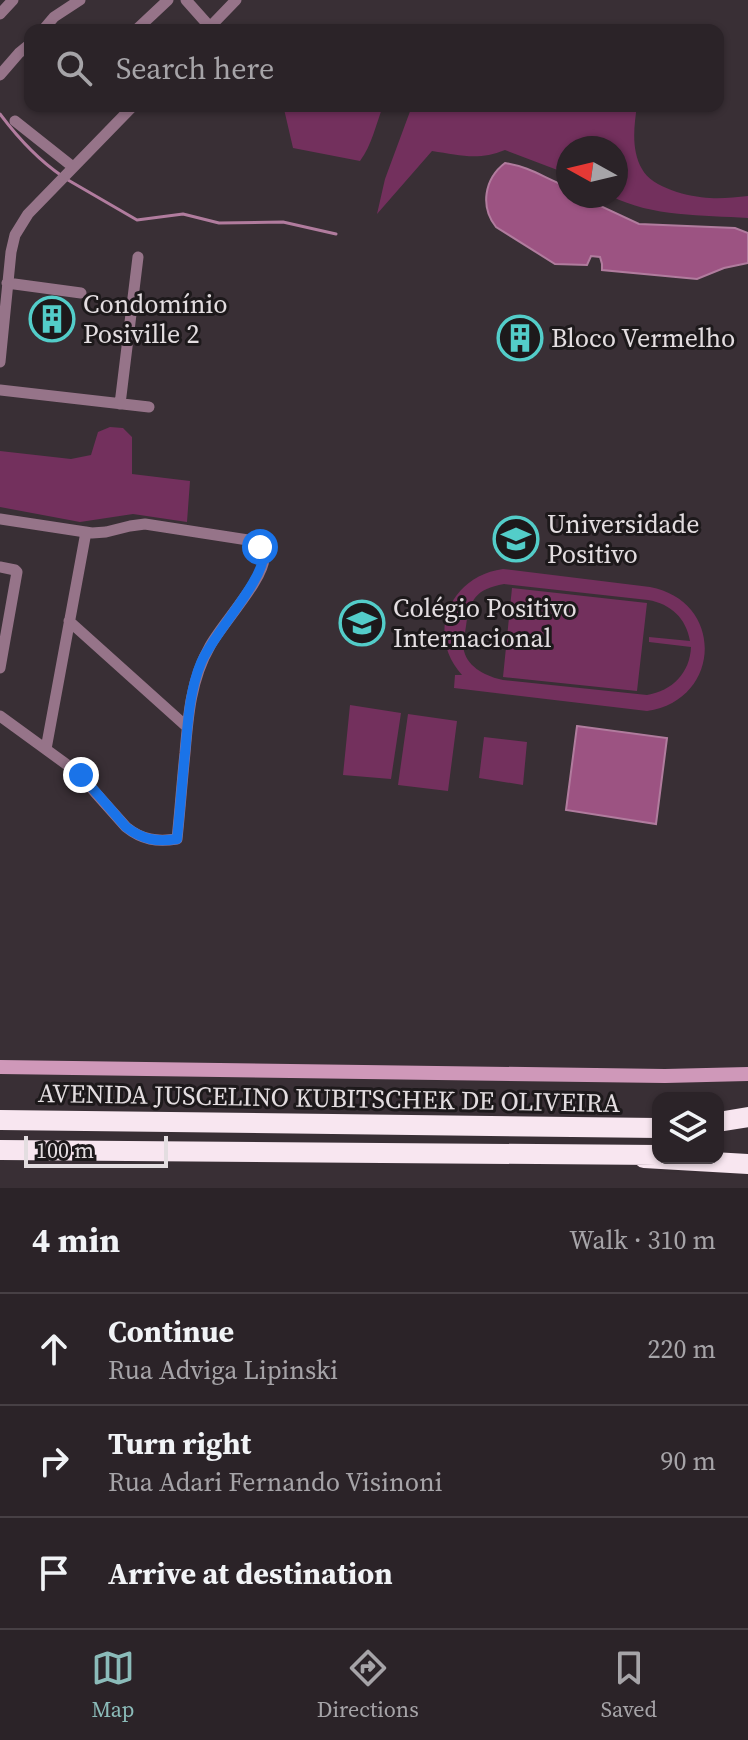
<!DOCTYPE html>
<meta charset="utf-8">
<style>
:root{--surface:#2b2328;--page:#332b30;--text:#f1f3f6;--muted:#a6a4a8;--line:#474045;--accent:#8bbbb9}
body{margin:0;font-family:"Source Serif 4",serif;background:var(--page);color:var(--text)}
.controls{position:absolute;right:24px;bottom:24px;display:grid;overflow:hidden;border-radius:16px;box-shadow:0 2px 6px #0004}
.controls button{width:72px;height:72px;display:grid;place-items:center;padding:0;border:0;border-bottom:2px solid var(--line);background:var(--surface);color:var(--text);font:40px sans-serif}
.compass{position:absolute;left:556px;top:136px;width:72px;height:72px;border-radius:50%;background:var(--surface);box-shadow:0 2px 6px #0004;rotate:278deg}
.scale{position:absolute;left:24px;bottom:20px;width:144px;box-sizing:border-box;padding-left:8px;border:4px solid #e3dde0;border-top:0;font-size:22px;line-height:28px;white-space:nowrap;color:#e3dde0;-webkit-text-stroke:6px #1d191b;paint-order:stroke}
.stop{position:absolute;width:24px;height:24px;margin:-18px;border:6px solid #1a73e8;border-radius:50%;background:#fff}
.stop.end{background:#1a73e8;border-color:#fff;box-shadow:0 2px 8px #0008}
.list{margin:0;padding:0;list-style:none}
h2{display:flex;justify-content:space-between;align-items:center;height:104px;margin:0;padding:0 32px;font-size:34px}
h2 small{font-size:26px;font-weight:400;color:var(--muted)}
.list li{display:grid;grid-template-columns:52px 1fr auto;gap:24px;align-items:center;box-sizing:border-box;height:112px;padding:0 32px;border-top:2px solid var(--line)}
.list b{display:block;font-size:30px;white-space:nowrap}
.list p{margin:0;font-size:26px;white-space:nowrap;color:var(--muted)}
.list em{font-size:26px;font-style:normal;color:var(--muted)}
.icon{flex:none;width:44px;height:44px;fill:none;stroke:currentColor;stroke-width:2;stroke-linecap:round;stroke-linejoin:round}
.map{position:relative;flex:none;width:748px;height:1188px;overflow:hidden}
.search{position:absolute;background:var(--surface);box-shadow:0 2px 6px #0004;left:24px;right:24px;top:24px;height:88px;display:flex;align-items:center;gap:20px;box-sizing:border-box;padding:0 28px;border-radius:16px;color:var(--muted);font-size:30px}
.sheet{height:440px;background:var(--surface)}
nav{display:flex;justify-content:space-around;align-items:center;box-sizing:border-box;height:112px;border-top:2px solid var(--line);background:var(--surface);font-size:22px;color:var(--muted)}
nav a{display:grid;justify-items:center;gap:4px}
nav .on{color:var(--accent)}
.map>svg:first-child{display:block}
.green{fill:#73305d;fill-rule:evenodd}
.water{fill:#9c5382;stroke:#b17c9e;stroke-width:2}
.lines{fill:none;stroke-linecap:round;stroke-linejoin:round}
.stream{stroke:#b17c9e;stroke-width:3}
.minor{stroke:#967489;stroke-width:11}
.secondary{stroke:#cf98b9;stroke-width:14}
.motorway{stroke:#f8e6f0;stroke-width:20}
.route{stroke:#1a73e8;stroke-width:10}
.labels{text-anchor:middle;dominant-baseline:central;stroke-width:6;stroke-linejoin:round;paint-order:stroke}
.poi-label{font-size:26px;fill:#e3dde0;stroke:#1d191b;text-anchor:start}
.street-label{font-size:26px;fill:#e3dde0;stroke:#1d191b}
</style>
<div class="map">
<svg width="748" height="1188" viewBox="0 0 748 1188">
<rect width="100%" height="100%" fill="#392f35"/>
<path class="green" d="M287 106H383C376 124 372 145 360 161L293 148 284 109Z
M412 106H637C634 126 631 150 642 169 652 188 689 197 710 198 722 199 736 197 748 196V218C703 215 652 217 611 196H616V148H568V174L505 150C478 161 460 155 432 151L377 214 385 179Z
M110 427 123 428 132 437V474L190 481 187 522 133 514 80 522 0 507V451L71 459 91 455 98 432Z
M503 569 650 587C725 601 722 700 647 711L454 688 455 675H462C425 634 450 576 503 569ZM504 584 648 600C671 604 686 618 690 641L649 637V642L691 647C690 673 672 691 647 695L503 680C488 677 468 668 464 651 462 644 465 634 466 626 470 599 476 589 504 584Z
M512 588 647 603 637 691 503 677Z
M350 705 401 713 391 779 343 775Z
M408 714 457 721 448 791 398 785Z
M484 737 527 742 523 785 479 778Z"/>
<path class="water" d="M505 163C531 167 544 178 568 187V196H585L596 204 639 224 735 228 748 233V263L724 268 697 279 602 270V264L600 257 591 256 587 265 555 264 496 227C480 207 484 179 505 163Z
M577 726 667 738 656 824 566 810Z"/>
<g class="lines">
<path class="stream" d="M0 114C18 138 37 159 62 176
M68 180 137 220 183 214 219 223 283 222 336 234"/>
<path class="minor" d="M186 0 210 27
M0 14 13 0
M43 30 54 17 80 0
M136 30 168 0
M207 30 236 0
M0 75 19 53 30 44
M15 121 73 167
M7 283 81 293
M0 362 11 252 15 235 28 214 133 106
M0 390 149 407
M120 404 138 257
M0 519 92 533 106 532 130 526 145 524 248 540C256 544 264 548 264 557 265 578 221 625 210 646 191 679 188 716 185 753 182 782 180 811 177 839 157 842 142 840 126 827L77 772 0 716
M0 567 15 570 17 572 0 668
M69 621 187 727
M46 749 86 532"/>
<path class="secondary" d="M0 1067 665 1076 748 1074"/>
<path class="motorway" d="M0 1120 658 1128
M718 1122 748 1117
M0 1150 658 1155
M644 1158 748 1164"/>
</g>
<g class="lines">
<path class="route" d="M81 775 126 827C143 840 157 842 177 839 180 811 182 782 185 753 188 723 189 692 201 663 214 632 265 580 264 552L260 547"/>
</g>
<defs>
<g id="building-ring" transform="scale(2.3)"><circle r="9.5" fill="#1d191b" stroke="#53cdc9" stroke-width="1.5"/><path d="M-4-6H4V6H1V3H-1V6H-4ZM-2.5-4.3h1.7v1.8h-1.7ZM.8-4.3h1.7v1.8H.8ZM-2.5-1h1.7V.8h-1.7ZM.8-1h1.7V.8H.8Z" fill="#53cdc9"/></g>
<g id="university-ring" transform="scale(2.3)"><circle r="9.5" fill="#1d191b" stroke="#53cdc9" stroke-width="1.5"/><path d="M0-5L7-2L0 1L-7-2ZM-4 1L0 2.5L4 1V4Q0 6-4 4Z" fill="#53cdc9"/></g>
<g id="school-ring" transform="scale(2.3)"><circle r="9.5" fill="#1d191b" stroke="#53cdc9" stroke-width="1.5"/><path d="M0-5L7-2L0 1L-7-2ZM-4 1L0 2.5L4 1V4Q0 6-4 4Z" fill="#53cdc9"/></g>
</defs>
<g fill-rule="evenodd">
<use href="#building-ring" x="52" y="319"/>
<use href="#building-ring" x="520" y="338"/>
<use href="#university-ring" x="516" y="539"/>
<use href="#school-ring" x="362" y="623"/>
</g>
<g class="labels">
<g class="poi-label">
<text x="83" y="304">Condomínio<tspan x="83" dy="30">Posiville 2</tspan></text>
<text x="551" y="338">Bloco Vermelho</text>
<text x="547" y="524">Universidade<tspan x="547" dy="30">Positivo</tspan></text>
<text x="393" y="608">Colégio Positivo<tspan x="393" dy="30">Internacional</tspan></text>
</g>
<g class="street-label">
<text transform="translate(329 1098) rotate(1)">AVENIDA JUSCELINO KUBITSCHEK DE OLIVEIRA</text>
</g>
</g>
</svg>
<div class="controls">
<button><svg class="icon" aria-label="layers" viewBox="0 0 24 24"><path d="M12 4l9 5-9 5-9-5zM3 14l9 5 9-5"/></svg></button>
</div>
<svg class="compass" viewBox="-18 -18 36 36"><path d="M0-13l5 13h-10z" fill="#e53935"/><path d="M0 13l5-13h-10z" fill="#a6a4a8"/></svg>
<div class="scale">100 m</div>
<div class="stop" style="left:260px;top:547px"></div>
<div class="stop end" style="left:81px;top:775px"></div>
<div class="search"><svg class="icon" aria-label="search" viewBox="0 0 24 24"><circle cx="10" cy="10" r="6"/><path d="M15 15l6 6"/></svg>Search here</div>
</div>
<section class="sheet">
<h2>4 min<small>Walk · 310 m</small></h2>
<ul class="list">
<li><svg class="icon" aria-label="ahead" viewBox="0 0 24 24"><path d="M12 20V5M6 11l6-6 6 6"/></svg><div><b>Continue</b><p>Rua Adviga Lipinski</p></div><em>220 m</em></li>
<li><svg class="icon" aria-label="right" viewBox="0 0 24 24"><path d="M7 20v-9h11M14 6l5 5-5 5"/></svg><div><b>Turn right</b><p>Rua Adari Fernando Visinoni</p></div><em>90 m</em></li>
<li><svg class="icon" aria-label="arrive" viewBox="0 0 24 24"><path d="M6 21V4h12l-3 4 3 4H6"/></svg><div><b>Arrive at destination</b></div></li>
</ul>
</section>
<nav>
<a class="on"><svg class="icon" aria-label="map" viewBox="0 0 24 24"><path d="M3 6l6-2 6 2 6-2v14l-6 2-6-2-6 2zM9 4v14M15 6v14"/></svg>Map</a>
<a><svg class="icon" aria-label="directions" viewBox="0 0 24 24"><path d="M12 3l9 9-9 9-9-9zM9 14v-3h6M13 9l2 2-2 2"/></svg>Directions</a>
<a><svg class="icon" aria-label="saved" viewBox="0 0 24 24"><path d="M7 4h10v16l-5-4-5 4z"/></svg>Saved</a>
</nav>
